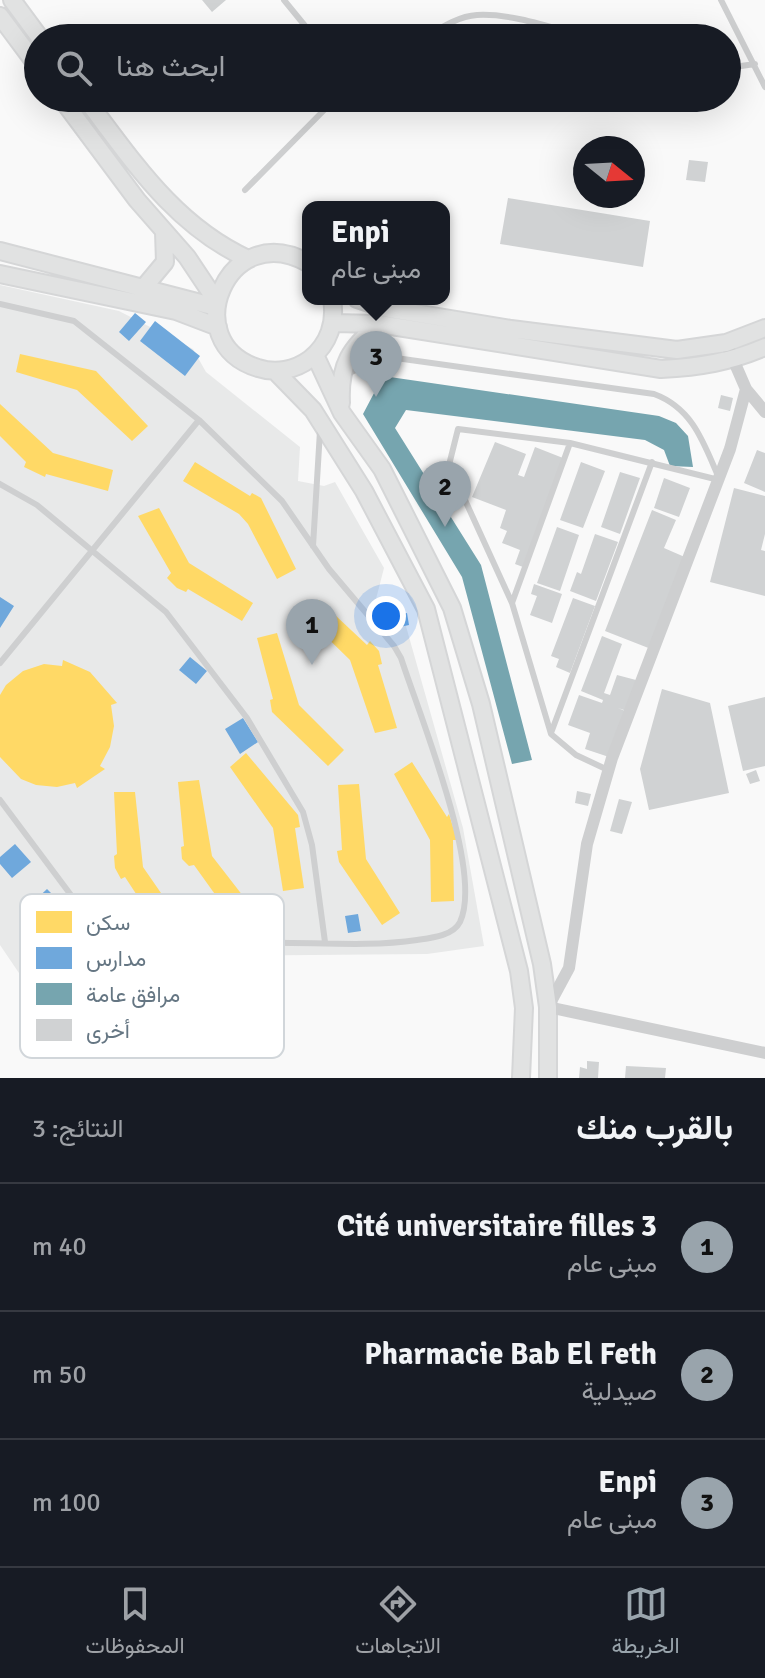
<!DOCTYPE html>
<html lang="ar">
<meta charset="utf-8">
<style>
:root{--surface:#171b24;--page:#20242c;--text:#f1f3f6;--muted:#9ea1a6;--line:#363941;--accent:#99a4ac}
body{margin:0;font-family:Signika,Vazirmatn,sans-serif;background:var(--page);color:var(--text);direction:rtl}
.compass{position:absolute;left:573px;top:136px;width:72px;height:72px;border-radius:50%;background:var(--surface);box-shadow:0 8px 32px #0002;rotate:108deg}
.you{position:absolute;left:386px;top:616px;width:28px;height:28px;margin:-20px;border:6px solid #fff;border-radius:50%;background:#1a73e8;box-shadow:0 0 0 12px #1a73e833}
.badge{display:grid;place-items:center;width:52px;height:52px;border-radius:50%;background:var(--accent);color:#111;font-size:26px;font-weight:700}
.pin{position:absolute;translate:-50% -66px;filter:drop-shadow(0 2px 4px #0008)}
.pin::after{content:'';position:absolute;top:42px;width:28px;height:24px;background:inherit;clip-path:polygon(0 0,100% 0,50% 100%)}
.popup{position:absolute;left:302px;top:201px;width:148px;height:104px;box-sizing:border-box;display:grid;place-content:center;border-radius:16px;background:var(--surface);filter:drop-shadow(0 2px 6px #0005);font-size:26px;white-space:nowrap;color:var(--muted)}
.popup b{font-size:30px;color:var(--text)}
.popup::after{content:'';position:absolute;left:50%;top:100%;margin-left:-16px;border:16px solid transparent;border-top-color:var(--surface)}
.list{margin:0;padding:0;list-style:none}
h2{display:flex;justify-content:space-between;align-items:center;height:104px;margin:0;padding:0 32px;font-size:34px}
h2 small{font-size:26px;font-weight:400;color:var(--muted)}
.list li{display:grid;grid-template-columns:52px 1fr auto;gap:24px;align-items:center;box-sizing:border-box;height:128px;padding:0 32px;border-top:2px solid var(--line)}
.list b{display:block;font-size:30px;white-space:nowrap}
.list p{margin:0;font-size:26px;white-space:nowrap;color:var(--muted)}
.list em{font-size:26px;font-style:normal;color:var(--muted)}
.icon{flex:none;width:44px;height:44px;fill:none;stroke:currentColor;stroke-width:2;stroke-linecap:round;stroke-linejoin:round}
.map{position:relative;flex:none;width:765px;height:1078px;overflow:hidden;direction:ltr}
.search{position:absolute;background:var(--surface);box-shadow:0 8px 32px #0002;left:24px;right:24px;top:24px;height:88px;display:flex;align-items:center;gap:20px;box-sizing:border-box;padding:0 28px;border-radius:44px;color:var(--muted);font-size:30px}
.sheet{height:488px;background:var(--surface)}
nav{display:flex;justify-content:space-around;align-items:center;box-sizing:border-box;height:112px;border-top:2px solid var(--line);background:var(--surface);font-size:22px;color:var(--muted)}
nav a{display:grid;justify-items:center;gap:4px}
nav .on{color:var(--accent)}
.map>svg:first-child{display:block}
.built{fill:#e8e9e9}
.homes{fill:#ffd966}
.schools{fill:#6fa8dc}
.public{fill:#76a5af}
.building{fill:#d0d2d3}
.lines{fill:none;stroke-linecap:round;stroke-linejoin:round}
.secondary-casing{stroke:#d5d6d7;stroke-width:20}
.service{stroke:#cecfd0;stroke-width:6}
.minor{stroke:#cecfd0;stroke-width:12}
.secondary{stroke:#e1e2e2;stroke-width:16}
.key{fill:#fff;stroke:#d1d6da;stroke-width:2}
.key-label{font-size:22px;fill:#657683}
</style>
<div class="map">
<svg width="765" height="1078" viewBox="0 0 765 1078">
<rect width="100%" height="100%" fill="#f9f9f9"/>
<path class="built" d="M0 285 119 311 193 349 206 372 300 447 298 481 324 486 335 482 384 568 376 599 400 605 463 828 484 946 427 954 185 956 21 976 0 945Z"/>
<path class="homes" d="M20 354 96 371 148 426 132 441 77 390 16 372Z
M0 404 53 453 113 470 108 491 46 474 45 477 24 467 26 462 0 436Z
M195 462 250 496 252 493 261 498 296 569 277 579 248 524 239 514 183 481Z
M159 508 189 563 253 603 242 621 188 589 186 592 177 588 167 578 171 573 138 516Z
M319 600 367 645 370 641 379 651 382 664 378 665 397 728 375 733 350 660 307 618Z
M277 633 299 705 344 750 328 766 272 712 270 700 273 699 257 638Z
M63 660 90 672 117 703 111 705 114 726 110 747 100 766 105 769 77 788 75 783 57 787 36 785 21 779 0 757V695L6 685 23 671 44 664 62 666Z
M246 753 298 815 300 827 295 828 304 888 283 891 273 828 230 767Z
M412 762 447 817 449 814 457 840H453L454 901 431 902 430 840 394 774Z
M199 780 212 856 250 905 232 918 194 865 189 866 182 859 181 847 184 846 178 782Z
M359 784 366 859 400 913 382 925 339 862 337 851 342 850 338 785Z
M114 792H135L143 867 179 919 161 932 125 877 121 879 115 868 114 856 117 854Z"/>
<path class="schools" d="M135 313 146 322 129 341 119 332Z
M155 321 200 356 185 376 140 341Z
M0 597 14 606 0 628Z
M407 613 409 625 395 628 392 616Z
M190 657 207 671 196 684 179 670Z
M243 718 258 742 240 754 225 729Z
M15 844 31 862 12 878 0 864V857Z
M47 889 65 907 45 927 27 908Z
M358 914 361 931 348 933 345 916Z"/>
<path class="public" d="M383 376 659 416 676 423 688 436 693 467 670 466 664 450 645 440 406 410 395 428 481 565 532 760 512 764 462 577 363 414Z"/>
<path class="building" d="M202 0H226L212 12Z
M689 160 708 162 705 182 686 180Z
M508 198 650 221 643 267 500 244Z
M721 395 733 398 730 411 718 408Z
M495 442 526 454 518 475 524 477 535 447 563 458 523 567 515 564 520 550 502 543 507 531 500 528 506 510 472 497Z
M757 450 765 453V492L744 483Z
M581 462 605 471 583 528 560 520Z
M620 472 640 478 620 534 601 527Z
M664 478 690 488 679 517 654 508Z
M734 488 765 496V534L761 550 765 551V596L710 582Z
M652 510 676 520 664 548 687 558 651 649 605 631Z
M557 527 579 535 560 591 537 583Z
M595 534 618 542 596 601 570 591 577 572 581 574Z
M534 584 562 594 552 623 530 615 537 596 531 594Z
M573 598 595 606 570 673 556 667 559 659 551 656Z
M602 636 622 644 604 693 610 695 617 675 636 680 627 711 618 708 625 711 609 757 585 749 590 733 568 725 579 695 602 703 603 700 581 691Z
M662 689 710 703 729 793 649 810 640 769Z
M765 697V766L743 771 728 706Z
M756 770 760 781 750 784 746 774Z
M577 791 591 794 588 806 575 803Z
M619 799 632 802 622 834 610 831Z
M96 1029 100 1039 86 1044 83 1034Z
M587 1061 599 1062 598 1078H579L580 1067 587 1069Z
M626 1066 666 1068 665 1078H625Z"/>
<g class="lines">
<g class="secondary-casing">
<path id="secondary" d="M12 0 40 38
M0 16 38 67
M61 98 137 200 187 257 217 302
M85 98C133 161 174 225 248 259
M0 251 216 307
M308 263C227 217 176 343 258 368 276 374 295 370 310 359 329 344 336 322 332 299
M0 274 176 311 218 327
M145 286 165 262 164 232
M357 299 384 308 511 329 677 350 726 343 765 328
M333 323 379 324 661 369C700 367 730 362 765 347
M315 355 342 413 382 469 452 608 481 704 542 964 548 1007V1078
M275 371 313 410 364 491 426 609 519 971 524 1008 521 1078
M341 403C339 365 350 348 379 324"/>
</g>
<path class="service" d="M284 0 315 38
M721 0 765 87
M424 38C439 29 458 16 477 15 513 13 555 29 590 38
M727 68 755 64
M245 190 336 98
M0 304 74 321 199 420 282 501 329 569 394 646 401 658C419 714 484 871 460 922 453 936 431 938 417 940 363 948 306 941 252 943 208 945 162 955 118 952L109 946 0 800
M347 374 375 361 396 358 654 394C692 408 703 441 718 476
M0 484 37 505 166 612 247 718 303 812 312 845 325 942
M313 546 320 431
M512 603 570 443
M0 663 199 420
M551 733 652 462
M608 770 576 755 551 734 512 603 449 465 458 429 570 443 719 480"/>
<path class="minor" d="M726 343 746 389 765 412
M746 389 730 449 612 758 587 844 569 968 548 1007 765 1053"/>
<use href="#secondary" class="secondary"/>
</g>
<rect x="20" y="894" width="264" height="164" rx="12" class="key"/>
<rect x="36" y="911" width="36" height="22" fill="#ffd966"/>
<rect x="36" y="947" width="36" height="22" fill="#6fa8dc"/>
<rect x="36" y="983" width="36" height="22" fill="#76a5af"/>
<rect x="36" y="1019" width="36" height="22" fill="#d0d2d3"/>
<g class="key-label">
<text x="86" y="930">سكن</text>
<text x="86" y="966">مدارس</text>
<text x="86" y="1002">مرافق عامة</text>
<text x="86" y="1038">أخرى</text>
</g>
</svg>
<svg class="compass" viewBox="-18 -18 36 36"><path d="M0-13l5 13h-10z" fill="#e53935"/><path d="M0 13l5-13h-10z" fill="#9ea1a6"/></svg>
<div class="you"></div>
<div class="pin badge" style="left:312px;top:665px">1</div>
<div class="pin badge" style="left:445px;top:527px">2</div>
<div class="pin badge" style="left:376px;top:397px">3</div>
<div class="popup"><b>Enpi</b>مبنى عام</div>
<div class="search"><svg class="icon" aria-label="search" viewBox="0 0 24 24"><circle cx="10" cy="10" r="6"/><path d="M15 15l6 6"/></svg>ابحث هنا</div>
</div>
<section class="sheet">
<h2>بالقرب منك<small>النتائج: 3</small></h2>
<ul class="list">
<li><span class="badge">1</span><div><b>Cité universitaire filles 3</b><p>مبنى عام</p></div><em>40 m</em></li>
<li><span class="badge">2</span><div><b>Pharmacie Bab El Feth</b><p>صيدلية</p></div><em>50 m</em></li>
<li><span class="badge">3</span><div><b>Enpi</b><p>مبنى عام</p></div><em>100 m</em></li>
</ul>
</section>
<nav>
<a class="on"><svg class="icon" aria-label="map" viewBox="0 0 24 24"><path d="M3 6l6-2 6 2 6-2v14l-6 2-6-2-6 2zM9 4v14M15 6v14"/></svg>الخريطة</a>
<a><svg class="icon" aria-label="directions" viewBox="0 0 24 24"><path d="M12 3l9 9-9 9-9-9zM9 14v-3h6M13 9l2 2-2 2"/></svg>الاتجاهات</a>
<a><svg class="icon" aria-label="saved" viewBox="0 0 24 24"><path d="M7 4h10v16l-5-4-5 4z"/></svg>المحفوظات</a>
</nav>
